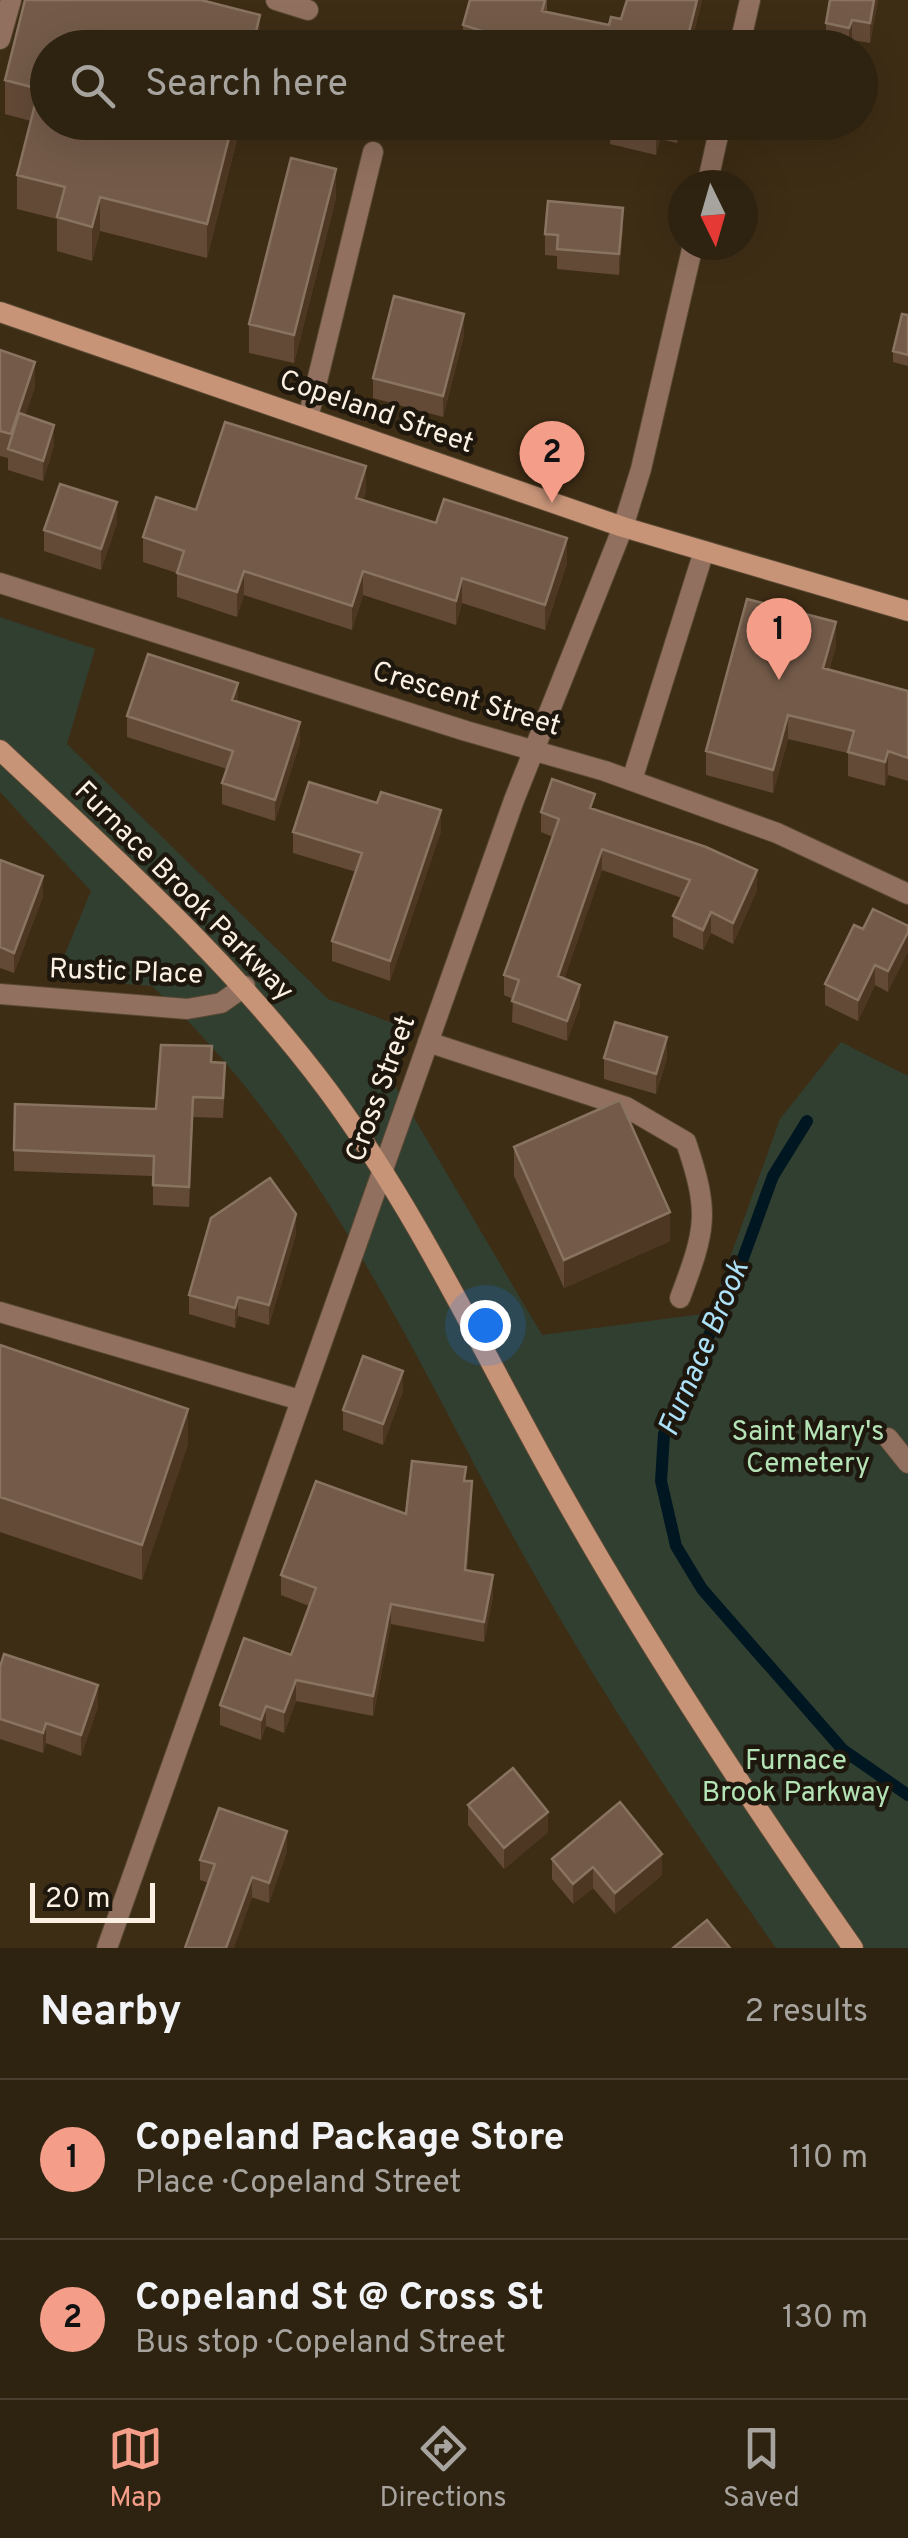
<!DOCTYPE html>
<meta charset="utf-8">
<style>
:root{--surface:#2e2210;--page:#362a19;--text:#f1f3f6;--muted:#a7a49f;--line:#493f30;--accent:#f49e8a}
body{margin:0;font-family:Overpass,sans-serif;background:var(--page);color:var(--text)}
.compass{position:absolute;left:668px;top:170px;width:90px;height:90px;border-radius:50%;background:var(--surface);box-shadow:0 10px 40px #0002;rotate:175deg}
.scale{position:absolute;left:30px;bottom:25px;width:125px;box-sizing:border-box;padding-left:10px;border:5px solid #fbf0e2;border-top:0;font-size:28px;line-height:35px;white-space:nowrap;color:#fbf0e2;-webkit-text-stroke:8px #1e170d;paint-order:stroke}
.you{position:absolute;left:485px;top:1325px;width:35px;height:35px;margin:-25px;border:8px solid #fff;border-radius:50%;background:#1a73e8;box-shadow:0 0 0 15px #1a73e833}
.badge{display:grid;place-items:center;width:65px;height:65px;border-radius:50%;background:var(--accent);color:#111;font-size:32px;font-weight:700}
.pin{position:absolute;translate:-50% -82px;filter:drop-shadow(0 2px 5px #0008)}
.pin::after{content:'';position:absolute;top:52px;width:35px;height:30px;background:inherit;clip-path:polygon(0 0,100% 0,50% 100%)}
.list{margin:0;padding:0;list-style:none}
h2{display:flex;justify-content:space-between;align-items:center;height:130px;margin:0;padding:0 40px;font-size:42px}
h2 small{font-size:32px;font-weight:400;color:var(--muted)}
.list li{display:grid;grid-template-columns:65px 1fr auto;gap:30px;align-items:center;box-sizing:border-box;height:160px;padding:0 40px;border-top:2px solid var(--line)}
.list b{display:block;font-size:38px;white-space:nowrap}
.list p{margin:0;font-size:32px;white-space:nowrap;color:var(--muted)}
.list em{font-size:32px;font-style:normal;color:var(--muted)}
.icon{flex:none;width:55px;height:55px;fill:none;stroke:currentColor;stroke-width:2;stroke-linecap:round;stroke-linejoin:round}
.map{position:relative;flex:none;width:908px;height:1948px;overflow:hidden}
.search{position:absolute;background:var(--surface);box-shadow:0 10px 40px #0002;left:30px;right:30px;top:30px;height:110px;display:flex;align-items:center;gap:25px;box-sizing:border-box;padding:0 35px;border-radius:55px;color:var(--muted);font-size:38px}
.sheet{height:450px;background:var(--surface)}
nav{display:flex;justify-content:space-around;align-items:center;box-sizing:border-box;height:140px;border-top:2px solid var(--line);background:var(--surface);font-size:28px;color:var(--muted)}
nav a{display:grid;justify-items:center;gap:5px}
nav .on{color:var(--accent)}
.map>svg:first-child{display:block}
.green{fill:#313f31}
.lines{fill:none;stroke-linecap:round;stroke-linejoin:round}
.stream{stroke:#001721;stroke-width:12}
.lane-casing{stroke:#584832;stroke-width:22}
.street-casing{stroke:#584832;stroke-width:22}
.secondary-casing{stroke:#584832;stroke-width:22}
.lane{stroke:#91705f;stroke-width:20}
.street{stroke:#91705f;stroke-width:20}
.secondary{stroke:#c79478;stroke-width:20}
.wall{fill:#634a37}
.shaded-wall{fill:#4e3722}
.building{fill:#745b49;stroke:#897361;stroke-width:2.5}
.labels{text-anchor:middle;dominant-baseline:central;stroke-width:9;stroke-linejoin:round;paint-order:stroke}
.street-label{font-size:28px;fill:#fbf0e2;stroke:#1e170d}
.park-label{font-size:28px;fill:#b4e3b6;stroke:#1e170d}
.water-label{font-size:30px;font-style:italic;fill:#ace1f8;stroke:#1e170d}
</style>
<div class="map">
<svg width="908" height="1948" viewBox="0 0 908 1948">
<rect width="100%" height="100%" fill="#3e2d15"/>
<path class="green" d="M0 617 95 649 67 744 328 999 398 1025 384 1067 542 1335 710 1313 780 1119 841 1042 908 1076V1948H776C678 1810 585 1669 504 1520 402 1331 312 1134 152 986L55 978 91 891 0 792Z"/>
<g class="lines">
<path class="stream" d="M807 1121 773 1176 738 1272 664 1434 661 1481 676 1546 702 1589 843 1750 908 1795"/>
<g class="lane-casing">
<path id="lane" d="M276 0 308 10
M0 39 11 0
M308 418 373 152
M632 780 704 551
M428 1042 626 1107 686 1142C710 1213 706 1229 680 1298
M0 1312 300 1400
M888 1438 908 1463"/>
</g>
<g class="street-casing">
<path id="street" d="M739 48 750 0
M707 185 721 122
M0 583 466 731 605 771 777 833 908 894
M0 994 187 1009 221 1003 245 986
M107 1948 514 800 623 527 641 469 693 245"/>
</g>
<g class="secondary-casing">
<path id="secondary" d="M0 312 623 527 908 611
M0 750C116 859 234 964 329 1092 423 1220 486 1360 564 1497 652 1653 750 1801 853 1948"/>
</g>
<use href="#lane" class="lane"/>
<use href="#street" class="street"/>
<use href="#secondary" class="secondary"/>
</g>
<path class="wall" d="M547 0V12L609 25 621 19 702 0 690 48H468L463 46V25Z
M830 0H878L870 43 852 40 849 48 826 44V23Z
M260 48 207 258 100 231 92 261 57 251V219L17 209V175L31 121 5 114V80Z
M588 122H682L677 143 660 139 656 155 610 144V128Z
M336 198 294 363 249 353V324Z
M623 228 619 275 557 269V256L545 255V234Z
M908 315V366L893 362V351Z
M464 335 443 417 373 398V378Z
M0 350 35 387 25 415 54 445 43 481 8 470V458L0 456Z
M366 491 363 500 567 563 545 630 462 603 456 625 363 595 352 630 244 595 237 617 177 597V573L143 562V537L196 510Z
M117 523 101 570 44 551V530Z
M836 646 829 670 908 691V781L888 775 885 786 848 776V753L788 739 773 793 706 775V751Z
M238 702 300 742 275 821 222 804V783L227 769 127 737V716Z
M595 809 757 890 733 944 711 933 703 950 673 937V916L682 898 602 870 564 979 580 1005 567 1041 512 1022 513 999 504 995V975L553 837 541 832V812Z
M441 831 390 981 332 961V941L356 872 293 853V832Z
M0 860 43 896 14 973 0 968Z
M908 926 888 992 875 985 858 1021 825 1005V984L863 929Z
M604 1058H667L656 1094 604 1079Z
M212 1063 225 1084 223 1118 193 1117 189 1207 153 1205V1176L14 1171V1150L156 1109Z
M514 1147 670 1241 564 1288 514 1176Z
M296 1234 269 1325 238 1316 235 1328 189 1314V1295Z
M0 1345 188 1444 142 1580 0 1532Z
M403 1391 383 1445 343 1430V1410Z
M466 1481 472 1502 467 1570 493 1596 484 1642 391 1624 373 1716 296 1701 284 1733 266 1726 261 1740 220 1725V1705L291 1655 309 1606 281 1595V1575L406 1514Z
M0 1667 98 1706 81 1756 46 1743 43 1753 0 1739Z
M468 1805 548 1832 504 1869 468 1825Z
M287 1851 269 1903 200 1880V1860Z
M552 1859 662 1875 615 1914 593 1888 573 1904 552 1879Z"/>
<path class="shaded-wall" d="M697 0H702L690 48H685Z
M874 0H878L870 43V23Z
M260 15V48H252Z
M852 20V40L849 48V28Z
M233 122H241L207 258V224Z
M659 122 660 139 656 155V134Z
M682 122 677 143V123Z
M336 169V198L294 363V335Z
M100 197V231L92 261V227Z
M623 208V228L619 275V254Z
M464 314V335L443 417V396Z
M35 362V387L13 451 11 450V434Z
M54 425V445L43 481V461Z
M366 466V491L356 523V498Z
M117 502V523L101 570V549Z
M567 538V563L545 630V605Z
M244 571V595L237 617V592Z
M363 571V595L352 630V606Z
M462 578V603L456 625V601Z
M836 622V646L823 692V668Z
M238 683V703L232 700Z
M788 715V739L773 793V770Z
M300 722V742L275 821V800Z
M888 751V775L885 786V762Z
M441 810V831L390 981V961Z
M602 849V870L558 997V976Z
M757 870V890L733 944V923Z
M43 876V896L14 973V953Z
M711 912V933L703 950V930Z
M908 932V952L888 992V971Z
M875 965V985L858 1021V1000Z
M580 985V1005L567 1041V1021Z
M667 1037V1058L656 1094V1074Z
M670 1212V1241L564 1288V1260Z
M296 1214V1234L269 1325V1305Z
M238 1297V1316L235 1328V1308Z
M403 1371V1391L383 1445V1424Z
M188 1409V1444L142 1580V1545Z
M472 1481V1502L465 1590V1570Z
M493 1575V1596L484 1642V1622Z
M391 1604V1624L373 1716V1696Z
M296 1680V1701L284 1733V1712Z
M98 1685V1706L81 1756V1735Z
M266 1706V1726L261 1740V1720Z
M46 1723V1743L43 1753V1733Z
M548 1812V1832L504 1869V1848Z
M287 1831V1851L269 1903V1883Z
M662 1854V1875L615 1914V1893Z
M593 1867V1888L573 1904V1884Z
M252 1877V1898L234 1948H226Z"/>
<path class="building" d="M25 0H201L260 15 252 48H48V122H233L207 224 100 197 92 227 57 217 65 187 17 175 39 89 5 80Z
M470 0H545L542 11 609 25 611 17 621 19 627 0H697L685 48H536L463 25Z
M830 0H874L870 23 852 20 849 28 826 23Z
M611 122H659L656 134 610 124Z
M291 158 336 169 294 335 249 324Z
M548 201 623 208 619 254 557 249 558 235 545 234Z
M394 296 464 314 443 396 373 378Z
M902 314 908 315V355L893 351Z
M0 350 35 362 11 434 0 431Z
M19 413 54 425 43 461 8 449Z
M225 422 366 466 356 498 436 523 444 499 567 538 545 605 462 578 456 601 363 571 352 606 244 571 237 592 177 573 184 551 143 537 156 497 196 510Z
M60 484 117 502 101 549 44 530Z
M747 599 836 622 823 668 908 691V758L888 751 885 762 848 752 854 731 788 715 773 770 706 751Z
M148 654 238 683 232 700 300 722 275 800 222 783 233 751 127 716Z
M552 779 595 794 590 808 706 847 757 870 733 923 711 912 703 930 673 916 690 880 602 849 558 976 580 985 567 1021 512 1001 519 980 504 975 559 819 541 812Z
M309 782 377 803 381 792 441 810 390 961 332 941 362 853 293 832Z
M0 860 43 876 14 953 0 947Z
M873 909 908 926V932L888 971 875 965 858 1000 825 984 854 925 863 929Z
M615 1022 667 1037 656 1074 604 1058Z
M161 1045 212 1046 211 1062 225 1063 223 1098 193 1097 189 1187 153 1185 154 1156 14 1150 15 1104 156 1109Z
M620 1100 670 1212 564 1260 514 1147Z
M270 1178 296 1214 269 1305 238 1297 235 1308 189 1295 211 1218Z
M0 1345 188 1409 142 1545 0 1497Z
M363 1356 403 1371 383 1424 343 1410Z
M412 1461 466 1467 464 1481H472L465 1570 493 1575 484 1622 391 1604 373 1696 296 1680 284 1712 266 1706 261 1720 220 1705 244 1638 291 1655 316 1588 281 1575 316 1481 406 1514Z
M4 1654 98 1685 81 1735 46 1723 43 1733 0 1719V1667Z
M513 1768 548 1812 504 1848 468 1805Z
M620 1802 662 1854 615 1893 593 1867 573 1884 552 1859Z
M219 1808 287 1831 269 1883 252 1877 226 1948H185L215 1864 200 1860Z
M707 1920 730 1948H673Z"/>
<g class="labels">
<g class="street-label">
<text transform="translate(376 413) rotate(19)">Copeland Street</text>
<text transform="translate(466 700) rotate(17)">Crescent Street</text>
<text transform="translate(183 892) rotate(45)">Furnace Brook Parkway</text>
<text transform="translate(126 973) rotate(2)">Rustic Place</text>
<text transform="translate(382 1089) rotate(-70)">Cross Street</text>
</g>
<g class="park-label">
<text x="808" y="1433">Saint Mary's<tspan x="808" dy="32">Cemetery</tspan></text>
<text x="796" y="1762">Furnace<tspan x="796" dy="32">Brook Parkway</tspan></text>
</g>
<g class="water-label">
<text transform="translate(705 1349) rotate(-67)">Furnace Brook</text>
</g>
</g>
</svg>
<svg class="compass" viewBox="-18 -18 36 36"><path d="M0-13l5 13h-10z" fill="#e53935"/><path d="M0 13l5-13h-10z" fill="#a7a49f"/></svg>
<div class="scale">20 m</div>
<div class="you"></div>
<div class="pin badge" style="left:779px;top:680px">1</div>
<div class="pin badge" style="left:552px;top:503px">2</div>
<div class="search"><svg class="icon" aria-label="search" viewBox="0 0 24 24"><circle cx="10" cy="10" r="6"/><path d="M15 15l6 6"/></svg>Search here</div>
</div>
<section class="sheet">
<h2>Nearby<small>2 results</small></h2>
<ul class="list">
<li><span class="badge">1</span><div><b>Copeland Package Store</b><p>Place · Copeland Street</p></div><em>110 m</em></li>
<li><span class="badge">2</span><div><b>Copeland St @ Cross St</b><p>Bus stop · Copeland Street</p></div><em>130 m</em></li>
</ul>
</section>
<nav>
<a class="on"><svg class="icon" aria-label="map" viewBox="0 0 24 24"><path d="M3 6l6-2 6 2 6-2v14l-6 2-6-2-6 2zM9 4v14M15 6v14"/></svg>Map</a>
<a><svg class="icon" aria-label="directions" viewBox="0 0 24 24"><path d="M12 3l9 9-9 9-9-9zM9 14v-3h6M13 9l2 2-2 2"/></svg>Directions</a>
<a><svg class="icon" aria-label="saved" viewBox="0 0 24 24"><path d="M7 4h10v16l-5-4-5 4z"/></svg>Saved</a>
</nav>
